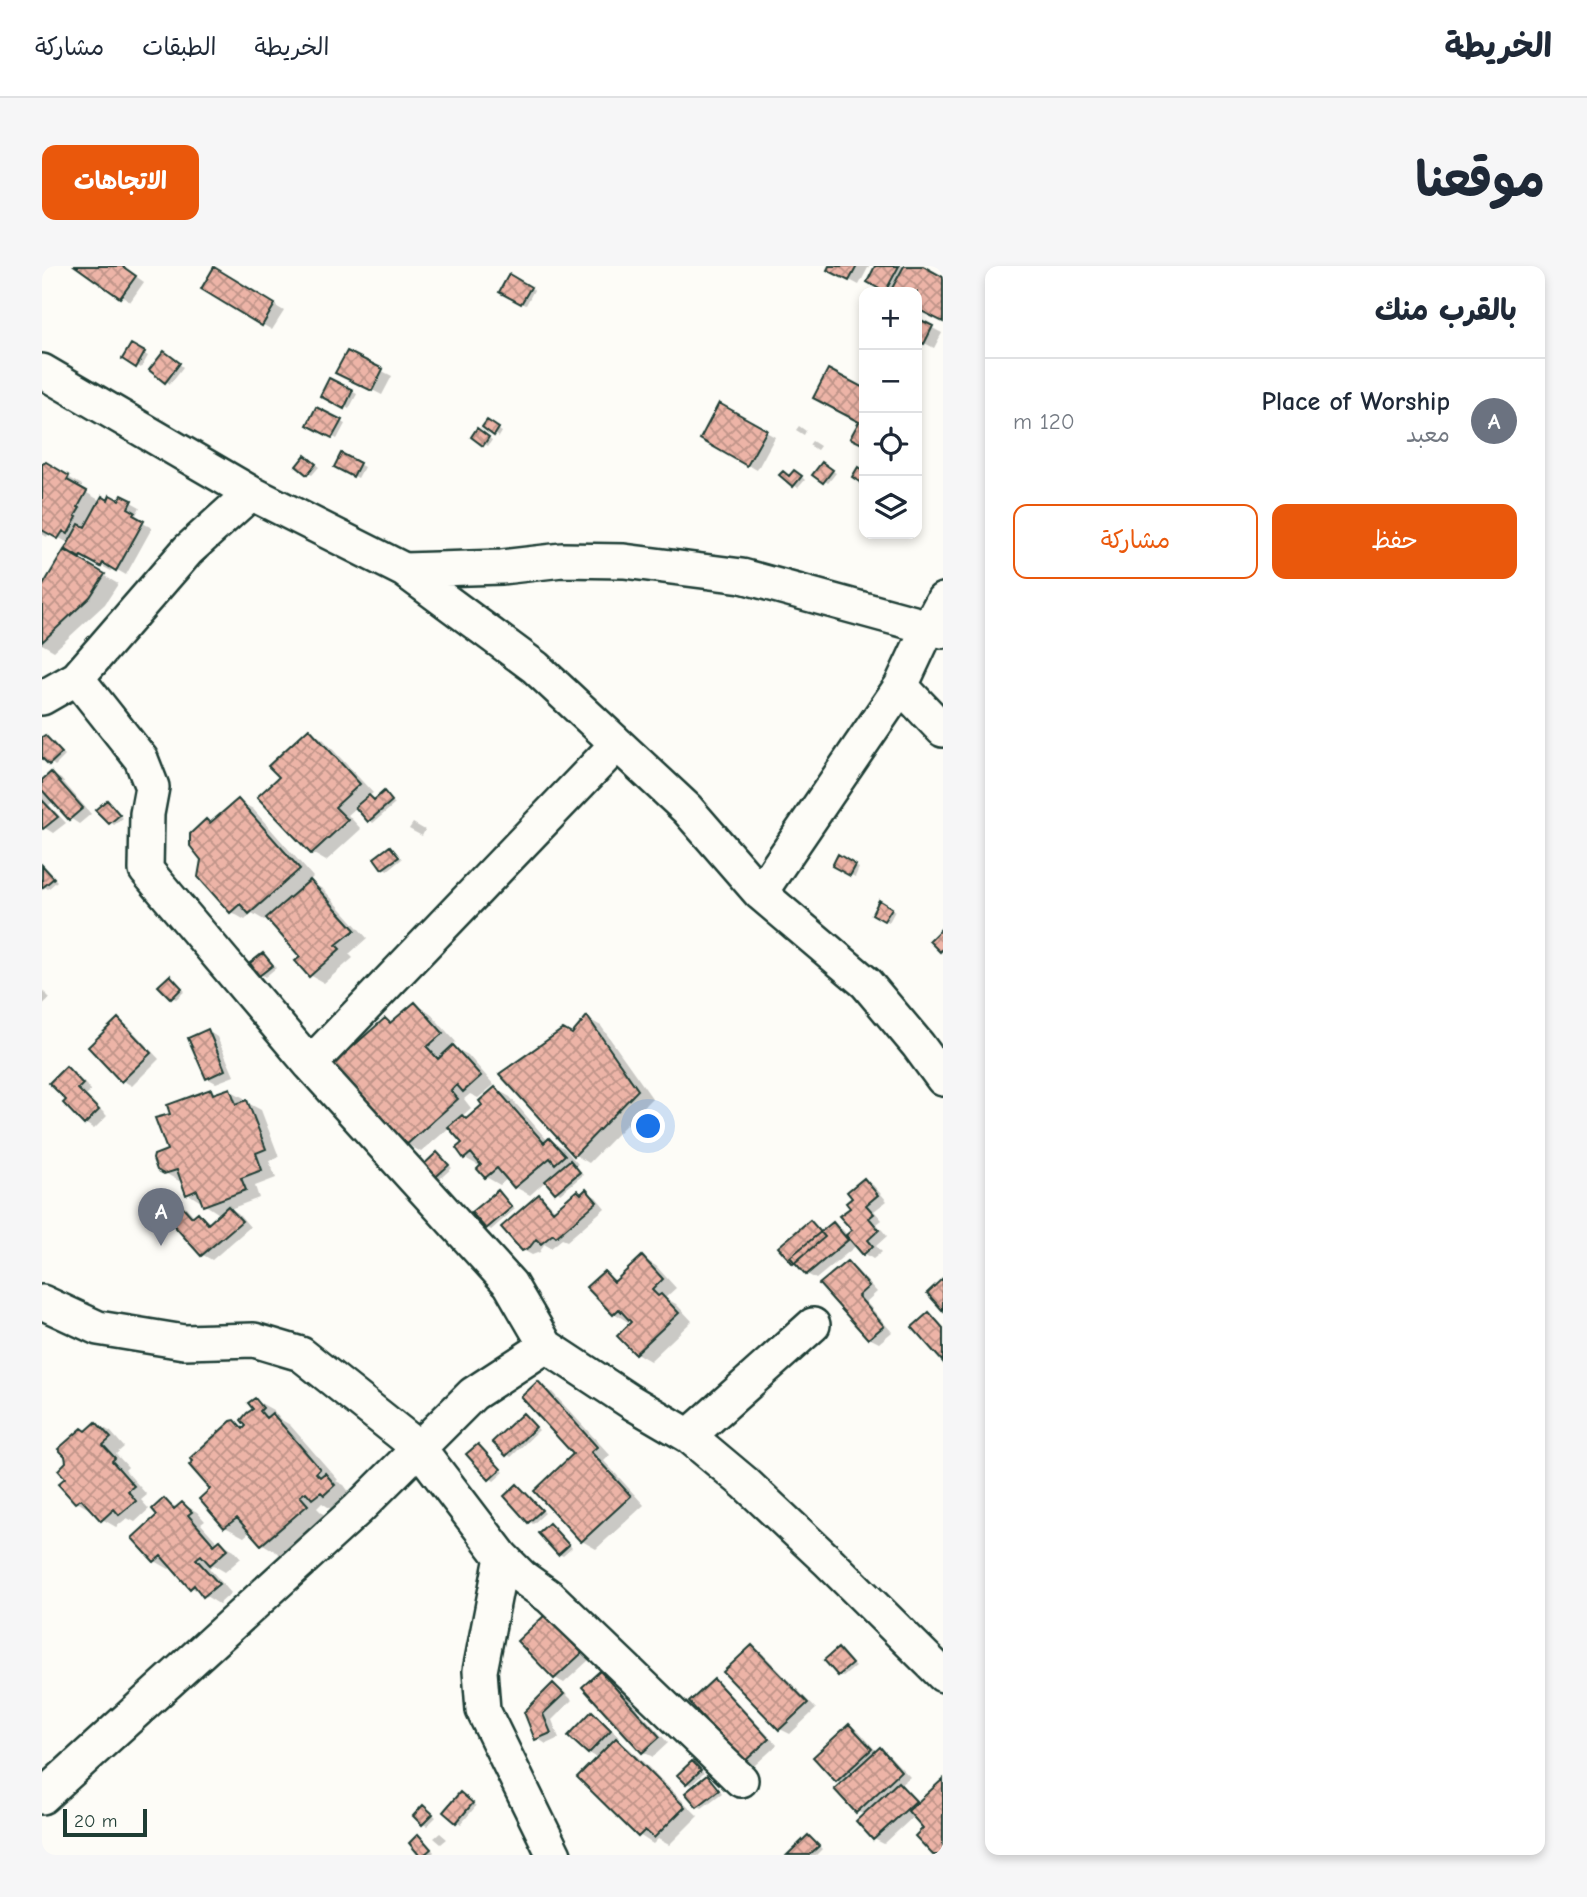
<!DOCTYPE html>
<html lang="ar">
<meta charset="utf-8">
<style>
:root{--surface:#fff;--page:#f6f6f7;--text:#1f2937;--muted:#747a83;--line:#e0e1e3;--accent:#ea580c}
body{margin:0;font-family:"Comic Neue","Playpen Sans Arabic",sans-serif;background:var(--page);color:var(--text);direction:rtl}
.controls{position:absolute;right:21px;top:21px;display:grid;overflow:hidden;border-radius:14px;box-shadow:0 4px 10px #0003}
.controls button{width:63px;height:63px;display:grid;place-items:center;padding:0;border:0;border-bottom:2px solid var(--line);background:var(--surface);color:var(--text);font:35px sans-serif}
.scale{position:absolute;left:21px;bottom:18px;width:84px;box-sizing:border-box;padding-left:7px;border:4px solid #1f3d34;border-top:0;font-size:19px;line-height:24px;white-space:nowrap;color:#1f3d34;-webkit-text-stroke:5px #fdfcf7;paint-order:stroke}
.you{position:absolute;left:607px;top:861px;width:24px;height:24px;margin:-18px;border:5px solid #fff;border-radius:50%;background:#1a73e8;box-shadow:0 0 0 10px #1a73e833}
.badge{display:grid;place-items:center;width:46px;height:46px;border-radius:50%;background:var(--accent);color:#fff;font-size:23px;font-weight:700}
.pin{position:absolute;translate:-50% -58px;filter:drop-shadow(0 2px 4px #0008)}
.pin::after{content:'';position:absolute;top:37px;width:24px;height:21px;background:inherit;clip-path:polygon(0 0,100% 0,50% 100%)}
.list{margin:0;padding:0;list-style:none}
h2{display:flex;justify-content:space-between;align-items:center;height:91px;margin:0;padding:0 28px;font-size:30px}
h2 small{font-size:23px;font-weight:400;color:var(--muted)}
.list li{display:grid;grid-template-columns:46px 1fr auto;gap:21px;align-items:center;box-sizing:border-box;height:126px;padding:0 28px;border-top:2px solid var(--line)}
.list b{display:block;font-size:26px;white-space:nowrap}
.list p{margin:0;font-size:23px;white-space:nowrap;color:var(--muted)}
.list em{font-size:23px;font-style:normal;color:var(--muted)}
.actions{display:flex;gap:14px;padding:21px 28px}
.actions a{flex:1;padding:16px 0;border:2px solid var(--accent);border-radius:14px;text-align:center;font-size:24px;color:var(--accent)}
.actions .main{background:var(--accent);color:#fff}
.icon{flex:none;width:38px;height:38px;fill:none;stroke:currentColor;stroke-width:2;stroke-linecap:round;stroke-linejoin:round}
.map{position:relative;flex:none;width:901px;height:1589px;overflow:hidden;direction:ltr;border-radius:14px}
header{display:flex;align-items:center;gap:42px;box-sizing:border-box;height:98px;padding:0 35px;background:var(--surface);border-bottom:2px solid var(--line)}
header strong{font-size:33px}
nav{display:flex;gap:38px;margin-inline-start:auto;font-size:24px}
.intro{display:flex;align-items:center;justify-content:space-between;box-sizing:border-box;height:168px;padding:0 42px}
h1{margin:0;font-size:49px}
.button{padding:18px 32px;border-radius:14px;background:var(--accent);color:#fff;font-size:24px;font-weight:700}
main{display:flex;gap:42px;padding:0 42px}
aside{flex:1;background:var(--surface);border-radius:14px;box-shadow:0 4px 10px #0003}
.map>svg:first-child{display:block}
.shadow{fill:#0003}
.building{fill:url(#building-cross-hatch);stroke:#1f3d34;stroke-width:2}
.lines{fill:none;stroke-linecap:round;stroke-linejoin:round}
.minor-casing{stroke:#1f3d34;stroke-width:38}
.minor{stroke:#fdfcf7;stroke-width:33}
</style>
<header>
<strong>الخريطة</strong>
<nav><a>الخريطة</a><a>الطبقات</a><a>مشاركة</a></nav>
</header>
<div class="intro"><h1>موقعنا</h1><a class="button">الاتجاهات</a></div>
<main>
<aside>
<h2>بالقرب منك<small></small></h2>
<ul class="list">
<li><span class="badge" style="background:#6b7280">A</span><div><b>Place of Worship</b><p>معبد</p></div><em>120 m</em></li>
</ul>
<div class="actions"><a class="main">حفظ</a><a>مشاركة</a></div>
</aside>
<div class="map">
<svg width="901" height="1589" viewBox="0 0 901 1589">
<defs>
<pattern id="building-cross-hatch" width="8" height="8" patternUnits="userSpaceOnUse" patternTransform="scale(1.75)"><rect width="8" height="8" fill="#edb4a7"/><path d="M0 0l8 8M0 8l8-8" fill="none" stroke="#bf9489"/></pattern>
</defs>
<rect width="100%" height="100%" fill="#fdfcf7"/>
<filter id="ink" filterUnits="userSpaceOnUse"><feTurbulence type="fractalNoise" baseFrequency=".0143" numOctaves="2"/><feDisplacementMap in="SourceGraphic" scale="14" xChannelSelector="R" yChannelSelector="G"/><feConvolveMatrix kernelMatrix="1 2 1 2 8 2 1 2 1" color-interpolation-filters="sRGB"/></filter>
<g filter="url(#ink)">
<path class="shadow" d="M36 0H79L102 16 88 36Z
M789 0H827L817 19 787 3Z
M835 0H877L901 13V55L875 42V26H847L827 16Z
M173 4 242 45 230 64 161 23Z
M468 10 492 24 484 39 459 25Z
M875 54 900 67 892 82 875 73Z
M89 80 106 90 99 102 82 92Z
M305 87 350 110 340 129 305 111Z
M126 89 141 101 128 118 109 104Z
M288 114 315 128 307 143 280 129Z
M678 140 733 171 715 204 660 173Z
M275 143 303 158 295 173 267 158Z
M445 156 460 166 457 171 442 160Z
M757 160 764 165 762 169 754 164Z
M436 165 450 174 446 180 431 171Z
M770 175 778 180 775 184 767 179Z
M300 189 322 201 316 212 294 200Z
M268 194 277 201 270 209 266 207Z
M4 198 40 219 38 223 59 235 78 236 80 231 98 241 94 249 101 253 99 256 110 262 84 309 70 301 69 305 49 294 48 296 25 283 28 278 7 266 5 271 0 268V200Z
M781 198 794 207 786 217 773 208Z
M757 208 763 214 756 222 739 209 748 211Z
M23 286 76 318 63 338 12 385 0 378V325Z
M267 465 281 473 331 527 327 530 333 535 342 527 353 538 331 557 315 541 306 549 319 563 284 595 270 587 218 531 239 511Z
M7 473 23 490 13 500 0 489V474Z
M9 508 19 513 49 548 37 558 28 552 12 535 7 539 24 557 11 567 0 560V516Z
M197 535 211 543 271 611 267 615 282 624 325 672 307 688 311 692 282 717 268 709 261 691 226 651 222 654 210 647 203 654 189 646 170 558Z
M65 536 81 552 72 559 56 544Z
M371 557 383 564 380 570 367 563Z
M349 582 360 593 346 604 341 602Z
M797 591 817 602 813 611 792 600Z
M4 604 15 615 6 623 0 619Z
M838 637 853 645 847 656 832 648Z
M221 689 234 702 223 711 219 708Z
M128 711 143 725 134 733 130 731Z
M0 724 8 732 0 739Z
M373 738 387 746 414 776 409 780 426 789 452 819 436 832 428 828 422 833 429 842 419 851 425 854 442 839 454 823 468 831 506 875 508 874 522 882 536 898 533 900 541 909 518 928 505 914 488 929 473 921 466 912 458 919 444 911 437 903 439 901 423 892 422 878 408 861 379 886 365 878 350 758Z
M545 752 559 760 610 832 547 897 533 889 531 770Z
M76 754 86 760 117 793 90 820 80 814Z
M166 765 175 771 192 810 174 817 165 812Z
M24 803 33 808 49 824 44 829 65 850 52 863 43 857 26 834Z
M188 824 202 832 204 836 219 844 237 891 227 895 234 912 213 920 217 932 188 943 196 947 208 961 170 994 161 989 134 934 143 940 153 951 156 948 169 957 179 949 145 927 140 914 137 915 116 903 127 885 130 849 169 825 176 829Z
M396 888 410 902 392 918Z
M822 914 831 919 845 935 832 945 840 954 835 958 845 970 834 980 840 986 831 993 822 987 815 979 774 1013 765 1008 769 956 781 966 791 958 800 963 806 970 812 964 811 942 812 932Z
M456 926 473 943 449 964 445 961Z
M544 926 554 931 563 942 525 975 520 973 509 982 502 978 498 986 490 989 481 984 497 930 506 936 514 945Z
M600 992 614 1000 634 1022 623 1032 634 1038 650 1055 608 1095 594 1087 592 1056 589 1053 586 1056 572 1047 562 1008 575 1015Z
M805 997 814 1003 835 1026 824 1036 850 1066 837 1077 827 1072 780 1018Z
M496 1117 510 1126 568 1189 562 1195 602 1239 554 1283 540 1275 534 1188Z
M213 1134 231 1144 238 1153 248 1159 296 1214 294 1215 302 1219 310 1230 301 1238 298 1236 289 1243 280 1237 275 1242 283 1250 239 1289 221 1278 209 1265 202 1271 183 1261 171 1223 193 1156 210 1166 214 1144Z
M481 1149 497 1164 469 1191 465 1188Z
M55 1158 69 1166 82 1181 74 1188 86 1201 83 1204 105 1229 99 1234 107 1243 93 1256 85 1252 74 1261 60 1253 51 1243 49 1244 35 1236 19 1218 26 1212V1196L45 1167Z
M436 1180 462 1206 452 1215 448 1212Z
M476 1220 503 1247 491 1258 487 1255Z
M122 1235 136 1242 141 1238 155 1246 163 1255 159 1258 176 1277 178 1276 192 1284 199 1292 183 1306 171 1299 167 1302 189 1327 177 1338 149 1321 130 1300 127 1303 113 1295 117 1249Z
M511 1261 530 1282 521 1290 517 1288Z
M503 1351 512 1356 548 1393 522 1417 513 1412Z
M711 1381 720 1387 774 1443 748 1468 738 1463Z
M796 1384 813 1401 801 1411 797 1408Z
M558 1407 568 1412 626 1477 611 1491 601 1486Z
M672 1415 681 1421 735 1479 712 1500 703 1495Z
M512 1419 521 1425 530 1434 510 1454 517 1472 504 1478 495 1472 484 1446Z
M550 1448 559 1453 577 1471 574 1474 588 1483 656 1550 627 1579 616 1573 611 1578 597 1569 556 1492 547 1487Z
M807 1460 817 1465 835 1486 838 1483 847 1489 868 1511 858 1519 865 1524 878 1537 901 1515V1589H894L884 1562 872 1550 842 1578 832 1573 822 1549 815 1545 800 1518 795 1515Z
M654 1500 662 1507 649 1519 645 1517Z
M665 1512 669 1514 680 1527 660 1542 656 1540Z
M423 1531 434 1540 419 1558 415 1555Z
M382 1541 394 1551 385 1560 381 1558Z
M398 1567 405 1573 399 1578 392 1572Z
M767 1571 780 1583 774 1589H747Z
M380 1573 392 1586 389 1589H380Z"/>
<path class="building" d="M33 0H80L94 10 78 32Z
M787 0H815L807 15 785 4Z
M833 0H857L843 26 825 16Z
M862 0H881L901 11V56L875 43V26H848Z
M172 1 233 38 220 60 159 23Z
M467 8 489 21 479 38 457 26Z
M875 52 891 60 882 78 875 75Z
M89 78 103 86 94 102 80 93Z
M122 85 138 97 123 117 107 104Z
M305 85 341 103 330 125 293 107Z
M786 103 822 122V179L808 172 817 156 771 132Z
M287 112 311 124 302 143 278 130Z
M677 137 725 164 705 200 658 173Z
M274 141 300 154 290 172 265 159Z
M445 154 457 162 452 170 440 161Z
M435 162 447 171 441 180 429 171Z
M299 187 318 197 311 211 292 201Z
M263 189 274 198 265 209 254 200Z
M4 196 27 210 25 214 45 225 36 241 38 242 33 250 35 251 26 268 21 265 16 273 0 264V198Z
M780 196 791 204 781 217 770 209Z
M816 201 822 205V219L810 211Z
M752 204 760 210 751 221 737 209 741 205 747 210Z
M68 229 77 234 80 229 90 234 86 242 93 246 91 249 102 255 74 305 61 297 59 301 39 290 38 292 23 283 37 258 43 261 60 230 66 234Z
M22 284 63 308 48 331 0 376V321Z
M267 462 318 518 293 541 306 554 269 588 215 531 237 511 226 500Z
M3 469 20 487 7 499 0 492V471Z
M9 506 41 542 27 554 0 524V514Z
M342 525 350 535 326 556 313 541 327 529 332 534Z
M196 533 258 603 207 648 198 638 188 647 156 611 159 594 148 580V568L164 553 168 557Z
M0 534 16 551 1 563 0 562Z
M65 534 78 549 67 558 53 544Z
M348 580 357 591 340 603 332 592Z
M796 588 814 599 808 610 790 600Z
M0 599 12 612 0 622Z
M268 614 313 664 294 679 298 683 267 711 253 695 258 691 224 652Z
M837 634 850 642 842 655 830 648Z
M899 663 901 665V683L898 686 887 675Z
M221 687 231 699 217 710 208 697Z
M128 709 140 722 129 733 116 720Z
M373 736 401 767 385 781 396 793 411 779 439 810 421 826 415 819 409 825 416 833 363 880 291 798 343 752 348 757Z
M545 750 596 824 532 890 457 808 521 763 530 768Z
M76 752 109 787 79 816 46 781Z
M166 763 183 804 164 813 146 772Z
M24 800 41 818 36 823 57 844 42 859 21 837 24 834 7 817Z
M453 821 502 877 507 872 523 889 513 898 508 892 472 922 455 902 443 912 435 903 439 899 429 887 422 893 414 882 420 877 406 861 420 849 424 853 440 839 437 835Z
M188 822 194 838 205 834 224 883 214 887 220 904 199 912 204 924 161 940 155 924 144 929 135 904 122 908 115 904 111 893 112 889 125 884 113 852 128 848 125 839 169 823 171 828Z
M395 886 407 899 387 917 375 905Z
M528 894 538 906 513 927 503 915Z
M822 912 836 929 824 939 832 948 827 952 837 964 826 974 831 980 821 989 804 969 810 964 797 950 808 942 804 937 810 932 805 926Z
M544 923 555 936 514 971 511 968 499 978 494 973 488 981 480 985 459 961 497 928 511 945 535 924 539 928Z
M456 924 470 941 444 963 429 946Z
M133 932 150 951 156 946 166 958 186 940 200 955 159 990 119 945Z
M768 954 783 971 751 998 736 981Z
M791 956 806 974 764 1009 748 991Z
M600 990 621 1013 610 1024 616 1030 619 1028 637 1047 593 1088 575 1070 589 1056 577 1043 571 1049 544 1021 562 1005 572 1016Z
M805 995 827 1020 816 1030 842 1060 826 1073 777 1018Z
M901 1012V1045L885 1027Z
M887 1046 901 1062V1096L870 1061Z
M496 1115 555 1181 549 1186 589 1230 539 1276 492 1225 531 1188 479 1131Z
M213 1132 221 1142 218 1145 224 1152 230 1147 278 1203 274 1207 278 1211 283 1207 293 1219 282 1229 279 1226 270 1233 264 1226 258 1230 266 1239 219 1279 195 1252 182 1262 157 1233 168 1223 147 1199 151 1195 148 1192 189 1155 193 1154 201 1163 204 1160 199 1154 205 1147 211 1143 206 1137Z
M481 1147 494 1161 464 1190 450 1176Z
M54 1156 69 1172 61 1179 73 1192 70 1195 92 1220 86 1225 94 1235 77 1249 72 1243 59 1255 39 1233 33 1237 16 1218 23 1212 16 1204 24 1196 23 1190 16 1183 40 1162 44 1165Z
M436 1178 459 1203 447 1214 424 1188Z
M475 1218 500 1244 486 1257 462 1230Z
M122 1232 132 1243 140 1236 150 1246 146 1249 172 1279 178 1274 186 1283 168 1299 159 1289 154 1293 177 1318 161 1331 152 1319 148 1323 119 1290 112 1296 90 1272 115 1249 110 1243Z
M507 1257 527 1279 516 1289 496 1267Z
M503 1349 540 1387 512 1413 475 1375Z
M710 1379 766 1437 737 1464 681 1406Z
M796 1382 810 1398 796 1410 782 1394Z
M558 1405 618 1471 600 1487 540 1421Z
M672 1413 727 1473 702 1496 647 1436Z
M511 1417 522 1428 501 1448 509 1467 493 1474 482 1446Z
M550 1445 569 1464 546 1488 526 1470Z
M807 1458 830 1483 794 1516 771 1491Z
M574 1472 643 1541 612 1572 603 1564 596 1571 535 1511Z
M838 1481 859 1505 814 1547 792 1523Z
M650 1495 659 1504 644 1518 635 1509Z
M665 1509 677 1524 655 1541 643 1527Z
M901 1513V1589H891L873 1570 881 1562 866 1545Z
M856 1516 874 1535 831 1574 814 1555Z
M418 1526 431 1537 414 1557 401 1546Z
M381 1539 391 1548 380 1559 371 1550Z
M376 1568 389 1583 382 1589H377L367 1577Z
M766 1569 777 1580 767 1589H745Z"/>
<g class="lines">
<g class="minor-casing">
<path id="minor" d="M0 105 209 227 362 304 493 401 645 543 718 627 824 717 876 779 901 813
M362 304 460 301 520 294 582 295 700 310 901 365
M35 412 99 493 110 521 105 548 104 604 268 798 468 1018 504 1080 589 1136 647 1170 703 1217 787 1296 901 1409
M859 420 901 464
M0 432 35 412 146 284 209 227
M718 627 859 420 887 360 901 334
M268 798 575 478
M0 1036 56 1062 142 1076 212 1074 259 1088 377 1182 460 1291 480 1311 508 1331 699 1514
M647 1170 771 1059
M460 1291 438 1405 441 1444 512 1589
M0 1531 316 1243 431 1128 504 1080"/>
</g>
<use href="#minor" class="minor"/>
</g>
</g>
</svg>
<div class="controls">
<button>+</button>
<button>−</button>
<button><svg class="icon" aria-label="locate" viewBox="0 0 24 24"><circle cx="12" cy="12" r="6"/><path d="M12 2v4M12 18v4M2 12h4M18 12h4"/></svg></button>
<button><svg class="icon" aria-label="layers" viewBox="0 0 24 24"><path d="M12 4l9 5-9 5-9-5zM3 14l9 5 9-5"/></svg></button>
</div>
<div class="scale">20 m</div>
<div class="you"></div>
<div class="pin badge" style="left:119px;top:980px;background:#6b7280">A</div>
</div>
</main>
